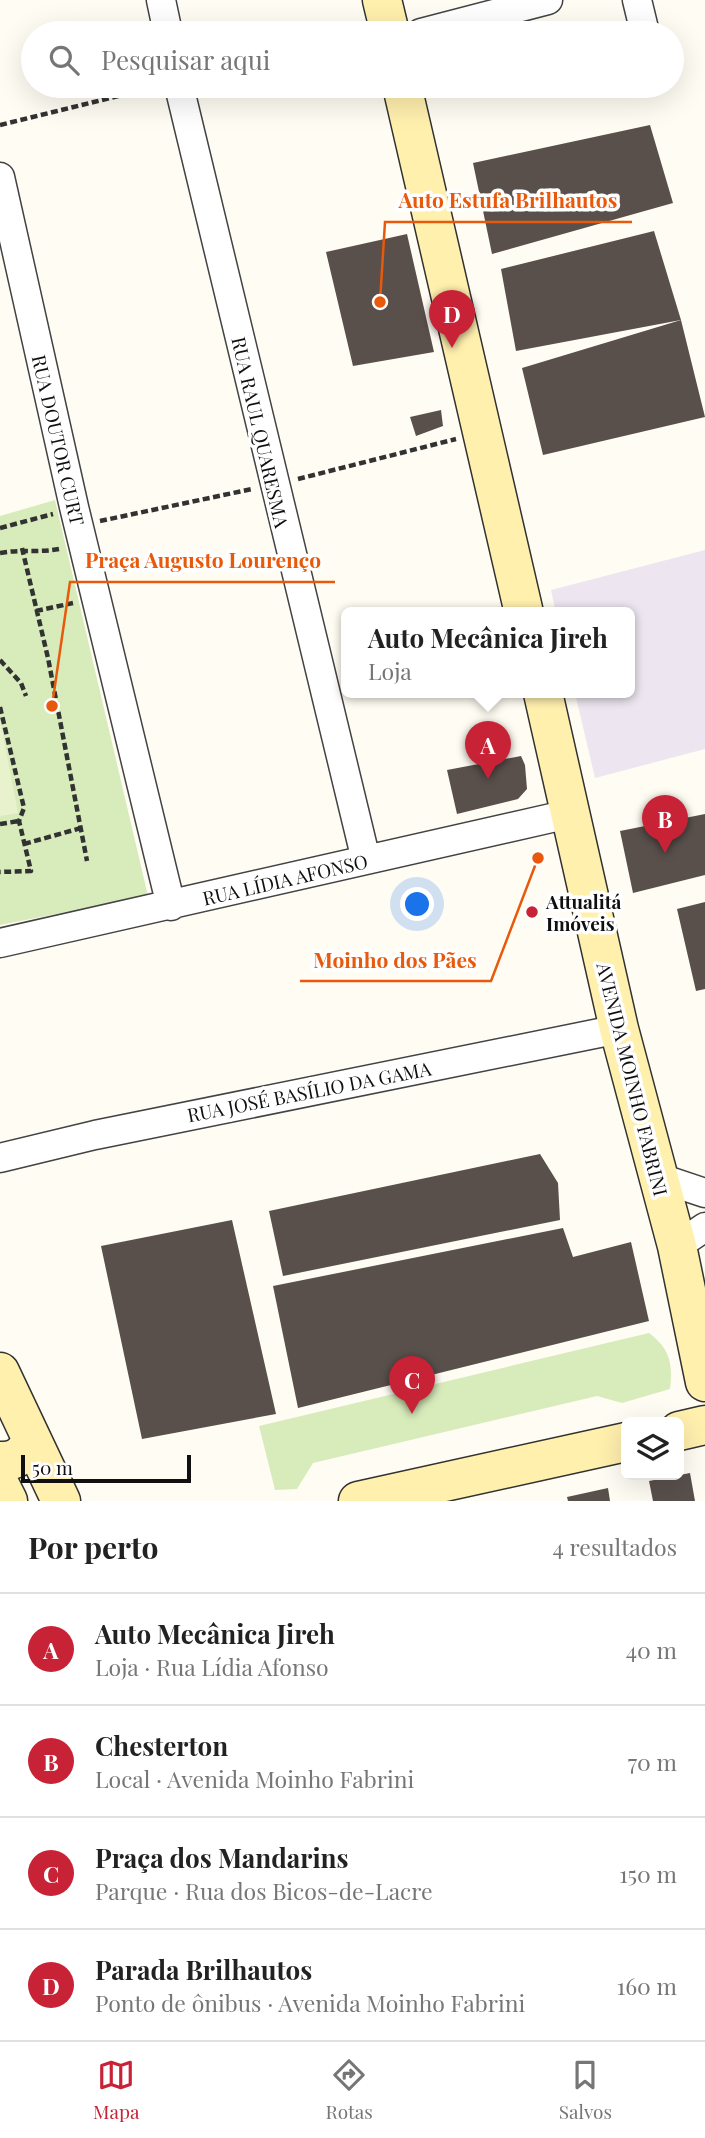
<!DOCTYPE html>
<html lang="pt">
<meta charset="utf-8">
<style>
:root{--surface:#fff;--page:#f2f2f2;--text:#222;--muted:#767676;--line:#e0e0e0;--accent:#c72236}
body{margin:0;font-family:"Playfair Display",serif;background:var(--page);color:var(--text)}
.controls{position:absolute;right:21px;bottom:21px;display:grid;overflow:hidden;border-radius:10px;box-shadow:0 7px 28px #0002}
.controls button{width:63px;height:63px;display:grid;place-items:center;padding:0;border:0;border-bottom:2px solid var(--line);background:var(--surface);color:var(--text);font:35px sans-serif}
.scale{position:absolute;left:21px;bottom:18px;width:170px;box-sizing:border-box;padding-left:7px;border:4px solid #101010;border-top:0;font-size:19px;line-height:24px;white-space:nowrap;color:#101010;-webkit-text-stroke:5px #fff;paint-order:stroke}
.you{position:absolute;left:418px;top:905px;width:24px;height:24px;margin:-18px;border:5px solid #fff;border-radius:50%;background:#1a73e8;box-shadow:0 0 0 10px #1a73e833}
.badge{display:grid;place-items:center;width:46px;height:46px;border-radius:50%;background:var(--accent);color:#fff;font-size:23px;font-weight:700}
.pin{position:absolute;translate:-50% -58px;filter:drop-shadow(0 2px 4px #0008)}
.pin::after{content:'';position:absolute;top:37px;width:24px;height:21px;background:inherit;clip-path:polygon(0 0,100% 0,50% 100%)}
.popup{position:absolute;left:341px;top:607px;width:294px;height:91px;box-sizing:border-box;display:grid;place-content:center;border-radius:10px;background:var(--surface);filter:drop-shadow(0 2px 5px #0005);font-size:23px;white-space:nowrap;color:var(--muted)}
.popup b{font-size:26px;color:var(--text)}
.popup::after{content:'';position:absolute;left:50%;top:100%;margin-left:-14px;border:14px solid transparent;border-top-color:var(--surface)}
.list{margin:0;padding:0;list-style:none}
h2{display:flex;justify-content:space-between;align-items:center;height:91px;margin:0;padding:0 28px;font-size:30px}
h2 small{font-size:23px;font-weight:400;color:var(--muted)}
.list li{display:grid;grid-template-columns:46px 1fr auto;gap:21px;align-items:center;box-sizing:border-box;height:112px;padding:0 28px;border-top:2px solid var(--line)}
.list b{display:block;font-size:26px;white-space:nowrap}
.list p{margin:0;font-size:23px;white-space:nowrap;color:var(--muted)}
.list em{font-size:23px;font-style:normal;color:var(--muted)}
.icon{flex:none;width:38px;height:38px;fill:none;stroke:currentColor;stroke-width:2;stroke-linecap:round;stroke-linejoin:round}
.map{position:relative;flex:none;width:705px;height:1501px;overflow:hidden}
.search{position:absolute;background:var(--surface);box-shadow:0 7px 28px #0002;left:21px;right:21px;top:21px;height:77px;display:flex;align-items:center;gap:18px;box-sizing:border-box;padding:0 24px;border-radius:38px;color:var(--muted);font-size:26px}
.sheet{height:539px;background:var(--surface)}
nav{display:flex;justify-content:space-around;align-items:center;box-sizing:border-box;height:98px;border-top:2px solid var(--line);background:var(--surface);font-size:19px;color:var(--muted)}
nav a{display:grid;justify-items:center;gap:4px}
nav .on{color:var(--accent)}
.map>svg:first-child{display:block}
.industrial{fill:#ede5ef}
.green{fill:#d8ecbb}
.pitch{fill:#e8f3cd}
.building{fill:#59504c}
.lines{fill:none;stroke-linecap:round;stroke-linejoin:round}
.street-casing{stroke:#434343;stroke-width:31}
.secondary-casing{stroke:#323232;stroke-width:41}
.path{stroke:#323232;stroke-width:4.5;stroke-dasharray:7 3.5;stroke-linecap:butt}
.street{stroke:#fff;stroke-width:28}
.secondary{stroke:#fff0ae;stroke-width:38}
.poi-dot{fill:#c72236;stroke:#fff;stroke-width:2.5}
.labels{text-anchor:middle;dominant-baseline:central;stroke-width:7;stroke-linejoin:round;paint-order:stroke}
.street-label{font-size:19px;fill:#101010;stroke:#fff}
.poi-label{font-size:19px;font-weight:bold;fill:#101010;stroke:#fff;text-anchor:start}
.leader{fill:none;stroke:#e8590c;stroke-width:2.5}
.callout-dot{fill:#e8590c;stroke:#fff;stroke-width:2.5}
.callout-label{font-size:21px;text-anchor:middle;font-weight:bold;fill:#e8590c;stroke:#fff;stroke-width:7;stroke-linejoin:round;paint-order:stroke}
</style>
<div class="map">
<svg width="705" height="1501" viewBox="0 0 705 1501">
<rect width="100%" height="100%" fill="#fffcf3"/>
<path class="industrial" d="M705 550V749L595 778 575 693H630V613H556L551 590Z"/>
<path class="green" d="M55 500 148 896 0 925V516Z
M649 1333C670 1349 673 1363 670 1389L622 1403 597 1396 313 1463 297 1489 275 1490 259 1426Z"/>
<path class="pitch" d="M0 720 18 813 0 816Z"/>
<path class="building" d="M650 125 673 203 492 254 473 163Z
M654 231 681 320 705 417 543 455 522 368 681 320 516 351 501 269Z
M407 234 434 352 353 366 326 252Z
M441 410 443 426 416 436 410 417Z
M521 756 525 765 527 789 518 799 457 814 447 770Z
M705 814V875L633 893 620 831Z
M705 902V989L696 991 677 909Z
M540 1154 558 1183 560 1220 283 1276 269 1211Z
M232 1220 276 1414 142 1439 101 1246Z
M563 1228 573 1257 631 1242 649 1321 298 1408 273 1286Z
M690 1473 695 1501H653L649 1481Z
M608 1488 610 1501H568L567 1497Z"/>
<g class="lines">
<g class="street-casing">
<path id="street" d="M161 0 168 33
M637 0 645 33
M421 33 548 0
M179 86 366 860
M0 177 74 507 171 906
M0 943 569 814
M0 1158 95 1135 619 1029
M657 1177 705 1193
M677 1246 705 1227"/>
</g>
<g class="secondary-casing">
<path id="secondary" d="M382 0 390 33
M402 86 524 613
M543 693 619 1029 677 1246 705 1382
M0 1372 61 1501
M679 1431 705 1425
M0 1461C15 1462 25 1455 31 1441
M0 1485 8 1501
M358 1501 626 1442"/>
</g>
<path class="path" d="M0 125 155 87
M298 479 456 439
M100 521 252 489
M0 528 53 514
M22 548 48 658 87 861
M0 553C21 549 38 553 59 549
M36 611 73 603
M0 660 21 683 26 696
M0 707 24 808 19 821 31 871 0 872
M0 824 19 821
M24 844 81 828"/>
<use href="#street" class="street"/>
<use href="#secondary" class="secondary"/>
</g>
<circle class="poi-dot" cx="532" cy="912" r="7"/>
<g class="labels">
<g class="street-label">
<text transform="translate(261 432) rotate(77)">RUA RAUL QUARESMA</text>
<text transform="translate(59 440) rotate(77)">RUA DOUTOR CURT</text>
<text transform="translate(285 879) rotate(-13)">RUA LÍDIA AFONSO</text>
<text transform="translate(633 1079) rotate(76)">AVENIDA MOINHO FABRINI</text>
<text transform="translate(309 1091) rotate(-11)">RUA JOSÉ BASÍLIO DA GAMA</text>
</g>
<g class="poi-label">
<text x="546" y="901">Attualitá<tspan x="546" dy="22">Imóveis</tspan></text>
</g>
</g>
<path class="leader" d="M380 302L385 222H632M52 706L70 582H335M538 858L491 981H300"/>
<g class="callout-dot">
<circle cx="380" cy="302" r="7"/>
<circle cx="52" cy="706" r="7"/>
<circle cx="538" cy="858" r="7"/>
</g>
<g class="callout-label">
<text x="508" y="208">Auto Estufa Brilhautos</text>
<text x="203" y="568">Praça Augusto Lourenço</text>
<text x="395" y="968">Moinho dos Pães</text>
</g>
</svg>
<div class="controls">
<button><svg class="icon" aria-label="layers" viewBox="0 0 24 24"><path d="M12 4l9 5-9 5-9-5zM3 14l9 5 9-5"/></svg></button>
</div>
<div class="scale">50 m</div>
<div class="you"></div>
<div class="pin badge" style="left:488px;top:779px">A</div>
<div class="popup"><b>Auto Mecânica Jireh</b>Loja</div>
<div class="pin badge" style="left:665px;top:853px">B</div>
<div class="pin badge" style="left:412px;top:1414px">C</div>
<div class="pin badge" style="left:452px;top:348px">D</div>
<div class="search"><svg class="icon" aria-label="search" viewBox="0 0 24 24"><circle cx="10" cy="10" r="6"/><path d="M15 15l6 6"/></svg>Pesquisar aqui</div>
</div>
<section class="sheet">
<h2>Por perto<small>4 resultados</small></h2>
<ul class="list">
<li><span class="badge">A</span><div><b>Auto Mecânica Jireh</b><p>Loja · Rua Lídia Afonso</p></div><em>40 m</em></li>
<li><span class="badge">B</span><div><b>Chesterton</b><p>Local · Avenida Moinho Fabrini</p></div><em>70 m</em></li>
<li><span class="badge">C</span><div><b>Praça dos Mandarins</b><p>Parque · Rua dos Bicos-de-Lacre</p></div><em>150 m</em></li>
<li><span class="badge">D</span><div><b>Parada Brilhautos</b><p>Ponto de ônibus · Avenida Moinho Fabrini</p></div><em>160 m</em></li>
</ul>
</section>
<nav>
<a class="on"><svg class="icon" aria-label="map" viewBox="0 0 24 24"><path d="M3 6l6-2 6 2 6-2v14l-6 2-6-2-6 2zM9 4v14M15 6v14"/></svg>Mapa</a>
<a><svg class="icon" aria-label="directions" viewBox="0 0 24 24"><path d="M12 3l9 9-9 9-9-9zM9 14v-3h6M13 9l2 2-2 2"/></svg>Rotas</a>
<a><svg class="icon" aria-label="saved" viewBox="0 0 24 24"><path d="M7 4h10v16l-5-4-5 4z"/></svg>Salvos</a>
</nav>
